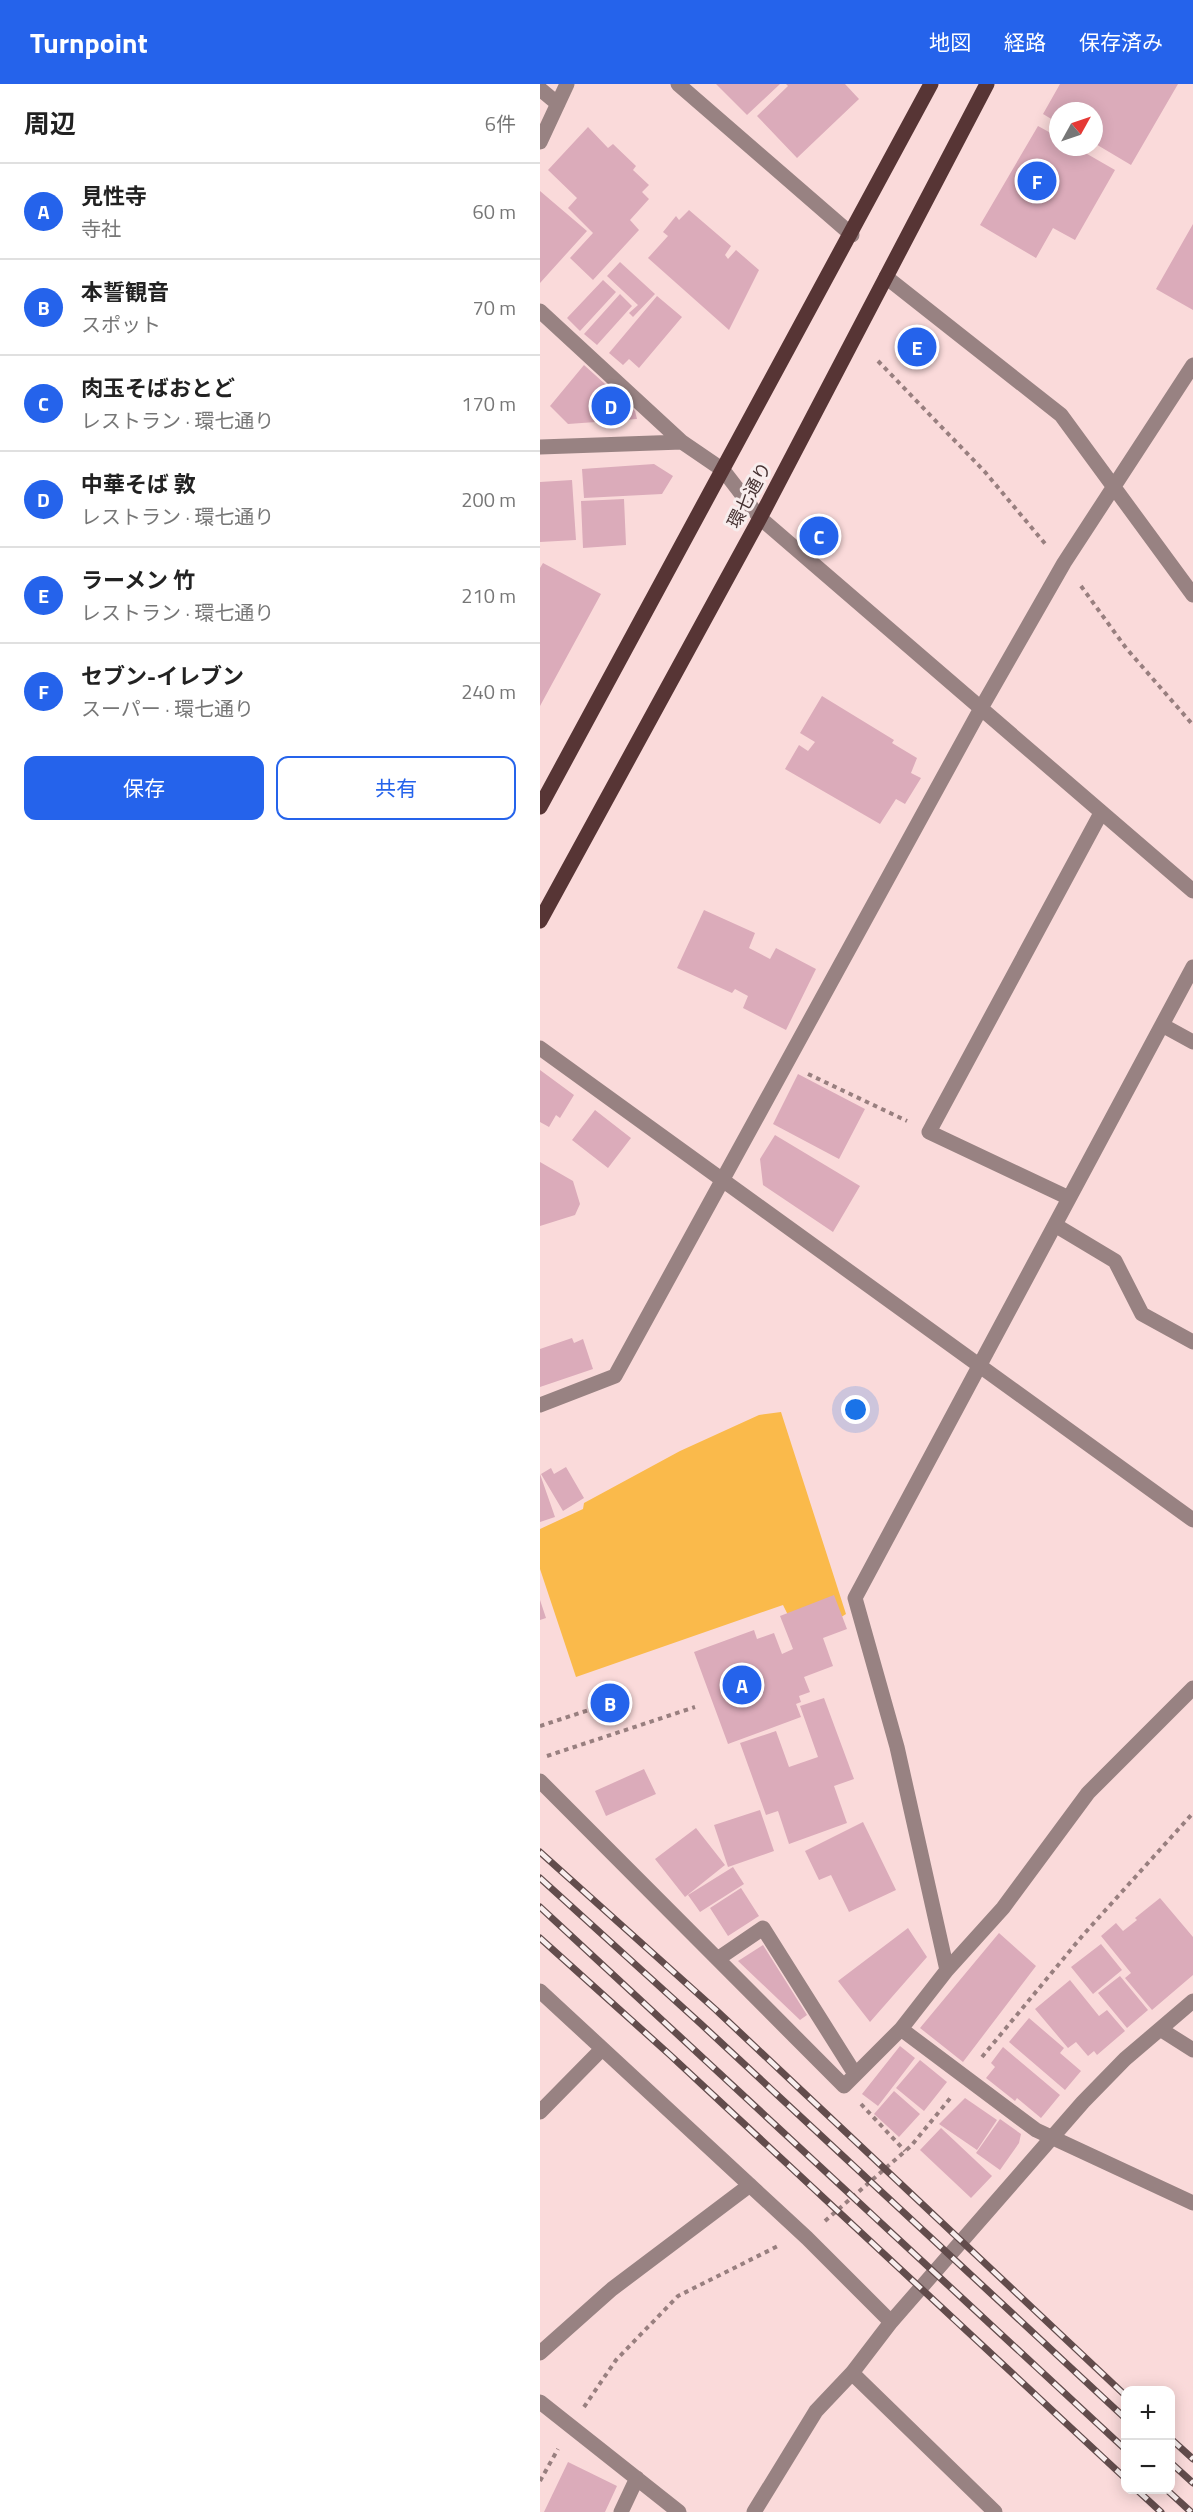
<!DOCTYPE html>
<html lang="ja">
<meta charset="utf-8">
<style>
:root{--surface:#fff;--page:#f2f2f2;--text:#222;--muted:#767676;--line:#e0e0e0;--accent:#2563eb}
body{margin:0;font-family:"Titillium Web","Noto Sans JP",sans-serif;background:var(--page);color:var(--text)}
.controls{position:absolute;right:18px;bottom:18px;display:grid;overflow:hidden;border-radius:12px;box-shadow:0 3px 15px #0003}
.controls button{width:54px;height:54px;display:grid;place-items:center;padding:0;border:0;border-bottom:2px solid var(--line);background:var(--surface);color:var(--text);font:30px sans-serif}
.compass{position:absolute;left:509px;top:18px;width:54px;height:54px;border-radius:50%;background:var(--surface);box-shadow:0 3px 15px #0003;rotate:50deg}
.you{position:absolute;left:316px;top:1326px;width:21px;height:21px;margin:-15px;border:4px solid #fff;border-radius:50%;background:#1a73e8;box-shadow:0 0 0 9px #1a73e833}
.badge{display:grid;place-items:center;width:39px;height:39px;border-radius:50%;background:var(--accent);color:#fff;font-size:20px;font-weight:700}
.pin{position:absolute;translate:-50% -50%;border:3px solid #fff;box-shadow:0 2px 6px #0006}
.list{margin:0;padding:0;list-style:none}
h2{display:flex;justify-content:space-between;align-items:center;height:78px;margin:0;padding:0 24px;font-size:26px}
h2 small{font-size:20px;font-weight:400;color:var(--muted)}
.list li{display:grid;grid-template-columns:39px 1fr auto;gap:18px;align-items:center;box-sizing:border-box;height:96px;padding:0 24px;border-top:2px solid var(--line)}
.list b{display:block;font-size:22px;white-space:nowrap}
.list p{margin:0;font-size:20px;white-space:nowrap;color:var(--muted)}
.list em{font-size:20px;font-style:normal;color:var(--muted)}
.actions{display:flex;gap:12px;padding:18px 24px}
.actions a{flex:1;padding:14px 0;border:2px solid var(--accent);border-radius:12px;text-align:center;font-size:21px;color:var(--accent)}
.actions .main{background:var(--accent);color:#fff}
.map{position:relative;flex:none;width:653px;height:2428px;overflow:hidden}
header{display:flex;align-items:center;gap:36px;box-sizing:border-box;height:84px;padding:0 30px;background:var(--accent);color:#fff}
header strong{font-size:28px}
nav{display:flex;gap:33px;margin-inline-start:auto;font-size:21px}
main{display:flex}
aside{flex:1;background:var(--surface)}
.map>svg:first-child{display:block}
.green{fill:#faba4b}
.building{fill:#dbabba}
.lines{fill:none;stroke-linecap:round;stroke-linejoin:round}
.path{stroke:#987f7f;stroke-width:4;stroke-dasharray:4.5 4.5;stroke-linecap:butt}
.minor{stroke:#988282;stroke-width:15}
.major{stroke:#573535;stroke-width:15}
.rail-casing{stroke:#624c4c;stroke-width:7}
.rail{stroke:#f8eded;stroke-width:4.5;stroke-dasharray:14;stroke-linecap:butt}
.labels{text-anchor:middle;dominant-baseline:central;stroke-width:6;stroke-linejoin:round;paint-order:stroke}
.street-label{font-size:18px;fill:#463232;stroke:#f8eded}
</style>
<header>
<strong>Turnpoint</strong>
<nav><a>地図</a><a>経路</a><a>保存済み</a></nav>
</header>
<main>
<aside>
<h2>周辺<small>6件</small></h2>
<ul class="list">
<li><span class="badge">A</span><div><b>見性寺</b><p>寺社</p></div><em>60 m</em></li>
<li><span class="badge">B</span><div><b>本誓観音</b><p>スポット</p></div><em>70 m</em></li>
<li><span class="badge">C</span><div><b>肉玉そばおとど</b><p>レストラン · 環七通り</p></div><em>170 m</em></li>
<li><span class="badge">D</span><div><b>中華そば 敦</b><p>レストラン · 環七通り</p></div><em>200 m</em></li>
<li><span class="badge">E</span><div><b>ラーメン 竹</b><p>レストラン · 環七通り</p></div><em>210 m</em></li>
<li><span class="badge">F</span><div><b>セブン-イレブン</b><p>スーパー · 環七通り</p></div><em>240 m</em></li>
</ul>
<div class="actions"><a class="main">保存</a><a>共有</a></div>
</aside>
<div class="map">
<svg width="653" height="2428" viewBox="0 0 653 2428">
<rect width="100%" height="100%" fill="#fadada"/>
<path class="green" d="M241 1328 306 1530 295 1537 249 1533 243 1521 36 1593 0 1485V1445L43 1425 44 1419 140 1367 219 1331Z"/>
<path class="building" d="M176 0H240L207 31Z
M246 0H305L319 15 257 74 217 32 248 2Z
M520 0H638L591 81 554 59V27H518V39L503 30Z
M498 42 518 53V63H535L575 86 535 156 513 144 496 174 440 141Z
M48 43 68 64 73 60 96 82 93 86 109 101 102 108 109 115 90 136 99 146 53 196 30 174 53 149 28 124 37 114 8 86Z
M0 107 47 147 0 199Z
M149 126 191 162 185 171 188 175 196 166 219 186 189 246 108 174 128 152 123 148 136 132 139 136Z
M653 140V226L616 205Z
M80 178 115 210 93 233 89 229 98 221 67 192Z
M63 196 76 208 40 247 27 234Z
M80 210 92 222 57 261 44 250Z
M117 212 142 233 99 284 89 275 83 281 69 269Z
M44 281 95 327 97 335 28 340 10 322Z
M114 380 133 392 122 410 44 414 42 385Z
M32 396 36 456 0 458V398Z
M84 415 86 461 43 464 41 417Z
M3 479 61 510 0 622V484Z
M282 612 354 656 352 659 377 674 371 689 381 694 365 720 356 715 340 740 245 685 259 661 268 667 275 658 260 649Z
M164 826 215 849 209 864 230 875 236 864 276 885 246 946 203 924 208 912 195 905 192 909 137 884Z
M0 986 34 1011 20 1034 16 1031 9 1043 0 1038Z
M258 990 325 1025 299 1075 233 1040Z
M55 1026 91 1054 68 1084 32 1056Z
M235 1051 320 1102 293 1148 223 1101 220 1075Z
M0 1078 33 1097 40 1120 35 1131 0 1142Z
M32 1254 34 1259 43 1255 53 1285 0 1303V1265Z
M26 1383 44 1414 23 1427 1 1390 11 1384 14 1390Z
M0 1390 15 1433 0 1438Z
M294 1511 307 1545 283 1554 293 1582 264 1593 270 1608 259 1612 261 1618 256 1620 261 1633 188 1660 154 1568 214 1546 217 1555 234 1549 242 1570 253 1565 240 1532Z
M0 1516 6 1534 0 1536Z
M284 1614 314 1695 294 1702 307 1739 249 1760 238 1727 226 1731 200 1659 236 1647 249 1683 278 1673 260 1622Z
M104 1685 116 1710 66 1732 55 1707Z
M220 1726 234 1767 188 1783 174 1741Z
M323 1738 356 1806 309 1828 291 1791 279 1796 265 1767Z
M156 1744 185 1781 145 1813 115 1775Z
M193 1783 204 1800 160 1828 148 1811Z
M201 1804 219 1832 188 1852 170 1824Z
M620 1814 653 1853V1891L612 1926 585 1894 591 1889 561 1852 576 1839 583 1847 597 1836 595 1834Z
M368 1844 387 1873 330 1938 298 1897Z
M459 1849 496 1882 423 1978 380 1944Z
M561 1860 582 1886 553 1910 531 1883Z
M223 1861 267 1931 260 1936 198 1877Z
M580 1892 608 1926 587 1944 558 1909Z
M530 1896 559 1932 567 1926 585 1947 557 1971 554 1967 548 1972 536 1958 528 1964 495 1925Z
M489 1934 524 1964 520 1969 541 1987 525 2006 469 1958Z
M360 1962 375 1974 338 2022 322 2010Z
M463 1963 520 2011 501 2034 477 2014 475 2017 446 1994 455 1983 451 1979Z
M380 1976 407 1998 384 2027 356 2004Z
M354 2007 380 2030 359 2053 334 2030Z
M425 2014 457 2036 437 2066 399 2040Z
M460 2035 481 2050 479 2059 460 2086 436 2069Z
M401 2044 452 2092 431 2114 380 2066Z
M28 2378 77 2402 65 2428H4Z"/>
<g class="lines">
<path class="path" d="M338 277 445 388 507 462
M541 502 586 564 653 641
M268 990 367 1037
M0 1642 61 1622
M7 1672 155 1623
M442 1973 543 1851 653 1729
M321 2020 365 2067
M285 2137 371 2062 412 2012
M44 2323 76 2276 138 2212 240 2161
M0 2397 18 2365"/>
<path class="minor" d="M138 0 312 151
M0 5 18 20
M0 58 27 0
M346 193 521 331 653 511
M0 227 142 358
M0 363 142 358 183 386 220 434 653 807
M622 941 653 958
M0 964 653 1436
M529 1114 389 1048 561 729
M515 1141 575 1177 602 1230 653 1258
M0 1321 75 1292 440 626 524 479 653 281
M0 1697 304 2002 361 1945 407 1886 463 1824 548 1709 653 1604
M179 1874 223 1844 315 1990
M407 1886 357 1663 315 1514 653 883
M0 1907 267 2154 351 2238
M361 1945 496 2046 653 2119
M620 1945 653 1966
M0 2028 62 1965
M0 2269 72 2205 210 2101
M312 2289 455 2428
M0 2318 139 2428
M81 2428 97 2394
M214 2428 276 2327 312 2289 351 2238 543 2018 585 1975 653 1917"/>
<path class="major" d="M0 723 391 0
M0 837 220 434 447 0"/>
<g class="rail-casing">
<path id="rail" d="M0 1768 176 1926 586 2312
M0 1794 161 1940 586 2335
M0 1823 586 2366
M0 1854 130 1971 586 2395
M630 2354 653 2375
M630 2378 653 2399
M597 2406 621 2428
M627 2406 651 2428"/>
</g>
<use href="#rail" class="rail"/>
</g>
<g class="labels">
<g class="street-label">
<text transform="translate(209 411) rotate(-62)">環七通り</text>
</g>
</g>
</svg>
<div class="controls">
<button>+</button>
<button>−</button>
</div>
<svg class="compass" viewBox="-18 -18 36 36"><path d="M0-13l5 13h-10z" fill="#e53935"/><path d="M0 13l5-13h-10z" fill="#767676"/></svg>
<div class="you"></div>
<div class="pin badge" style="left:202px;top:1601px">A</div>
<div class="pin badge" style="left:70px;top:1619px">B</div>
<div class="pin badge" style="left:279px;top:452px">C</div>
<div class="pin badge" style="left:71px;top:322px">D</div>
<div class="pin badge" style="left:377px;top:263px">E</div>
<div class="pin badge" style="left:497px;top:97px">F</div>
</div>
</main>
